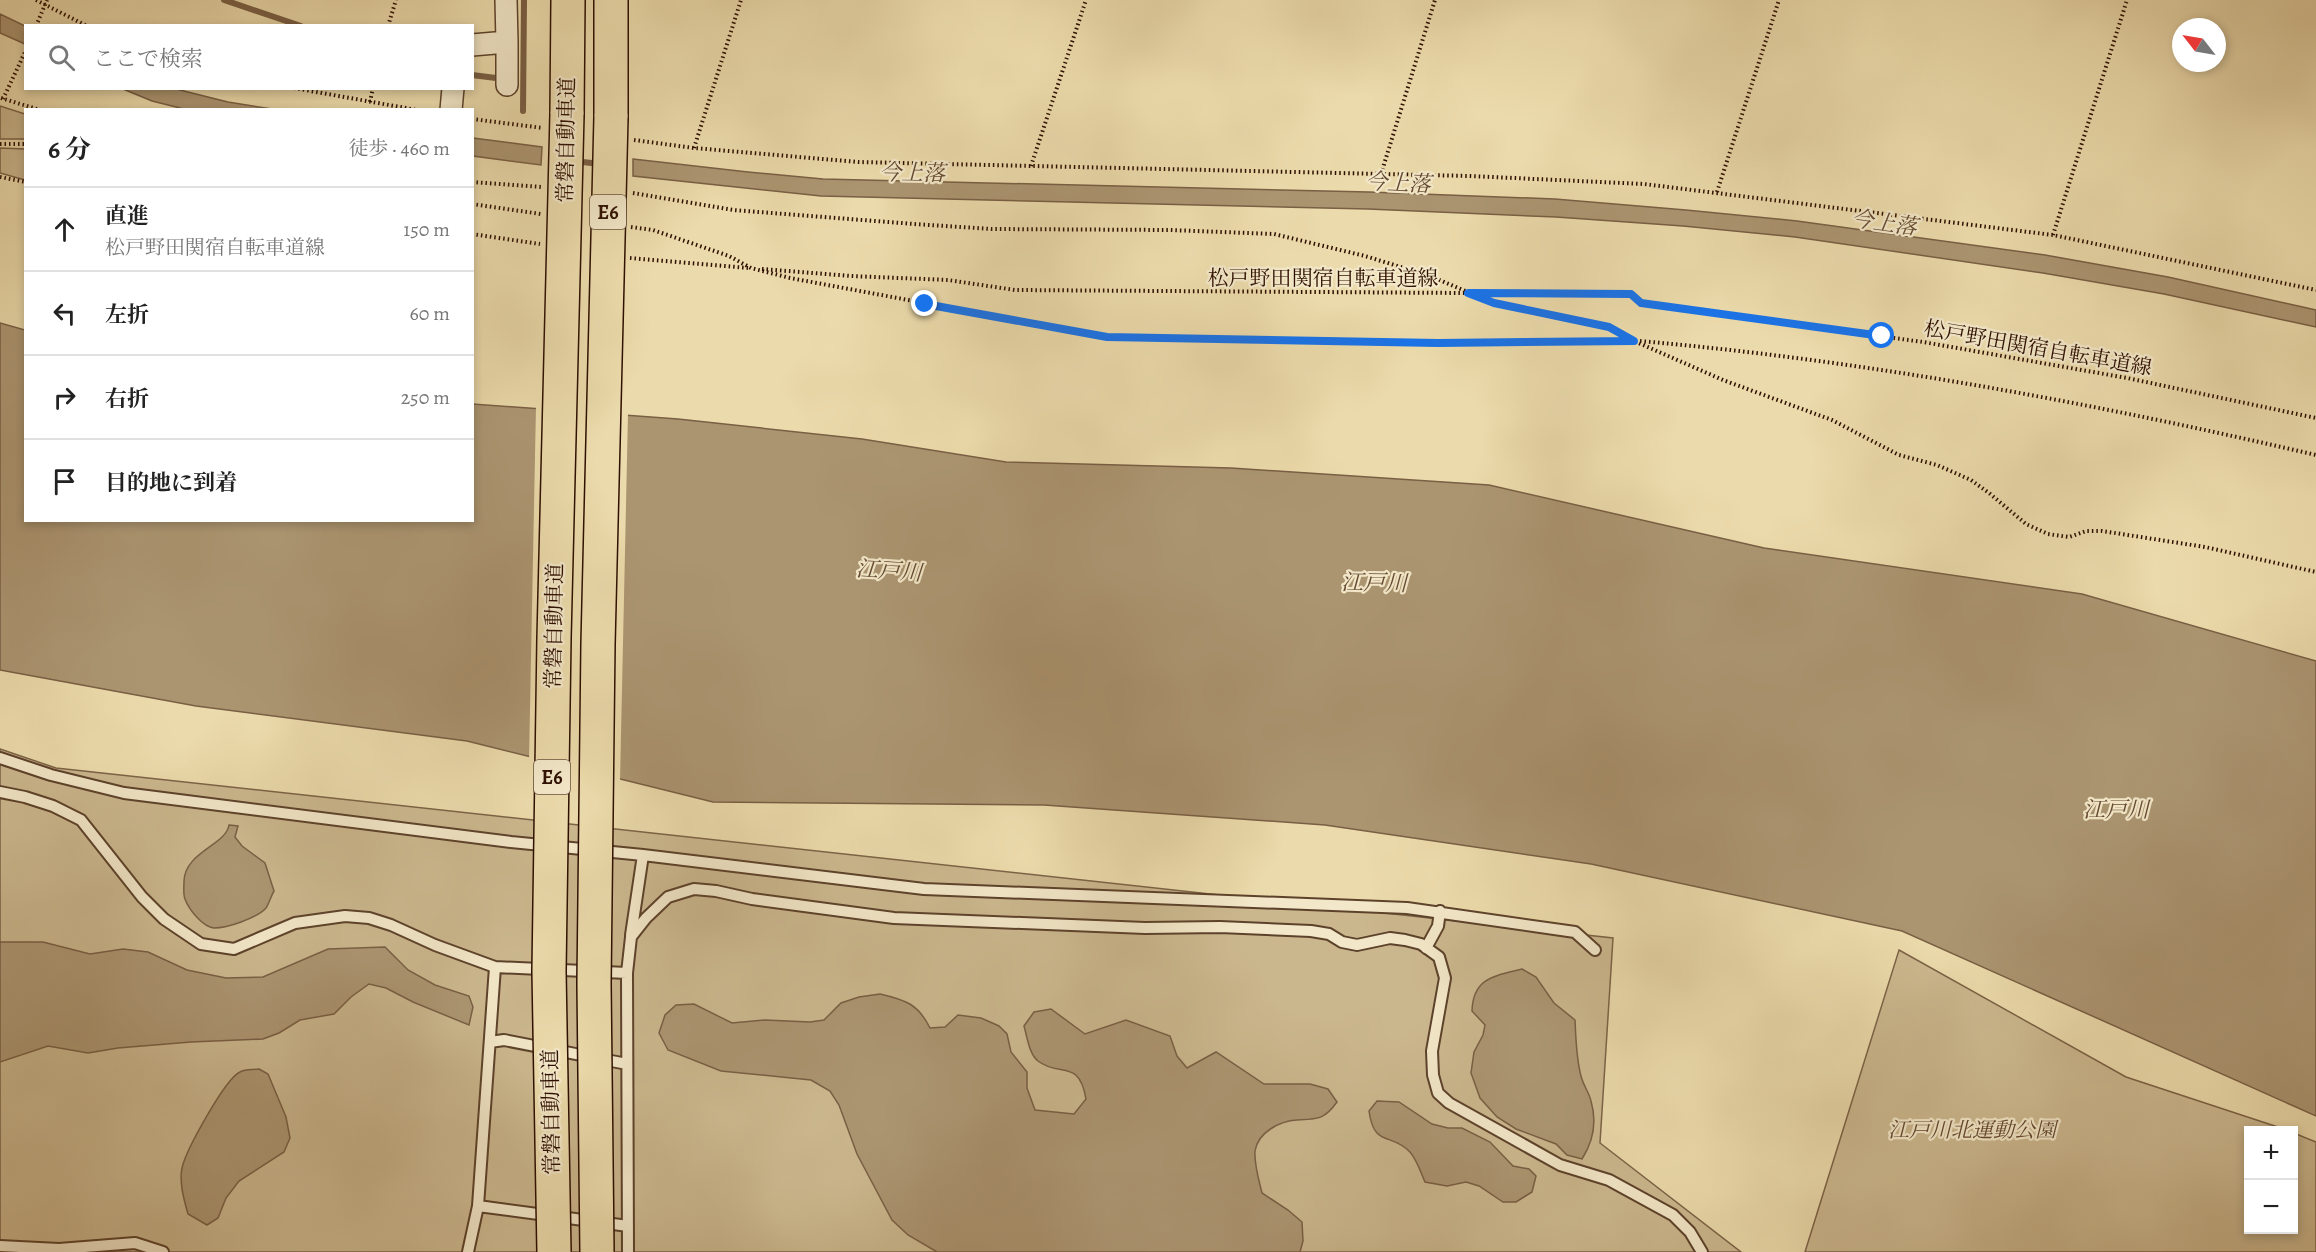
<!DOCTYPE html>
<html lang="ja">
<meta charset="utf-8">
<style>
:root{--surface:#fff;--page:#f6f6f6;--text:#222;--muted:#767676;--line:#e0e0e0}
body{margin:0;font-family:Alegreya,"Noto Serif JP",serif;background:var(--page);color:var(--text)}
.controls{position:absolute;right:18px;bottom:18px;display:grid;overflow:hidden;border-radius:0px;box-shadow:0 3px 9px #0003}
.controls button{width:54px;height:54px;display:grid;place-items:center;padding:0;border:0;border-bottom:2px solid var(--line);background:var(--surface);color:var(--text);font:30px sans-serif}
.compass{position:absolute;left:2172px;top:18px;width:54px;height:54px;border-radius:50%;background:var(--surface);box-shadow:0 3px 9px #0003;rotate:301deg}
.stop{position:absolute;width:18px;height:18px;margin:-14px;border:4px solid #1a73e8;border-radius:50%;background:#fff}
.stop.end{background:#1a73e8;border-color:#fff;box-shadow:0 2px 6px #0008}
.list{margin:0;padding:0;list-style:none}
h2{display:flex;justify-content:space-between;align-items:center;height:78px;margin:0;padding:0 24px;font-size:26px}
h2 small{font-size:20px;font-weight:400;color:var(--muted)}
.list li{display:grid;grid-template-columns:39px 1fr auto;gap:18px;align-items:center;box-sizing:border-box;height:84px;padding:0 24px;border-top:2px solid var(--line)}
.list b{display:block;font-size:22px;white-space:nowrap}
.list p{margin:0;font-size:20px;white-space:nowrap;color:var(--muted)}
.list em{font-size:20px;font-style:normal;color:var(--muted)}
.icon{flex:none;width:33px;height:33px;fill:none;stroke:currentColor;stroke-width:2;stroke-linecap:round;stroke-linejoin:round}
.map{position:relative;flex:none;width:2316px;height:1252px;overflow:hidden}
.search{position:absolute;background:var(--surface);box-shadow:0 3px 9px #0003;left:24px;top:24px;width:450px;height:66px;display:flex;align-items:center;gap:15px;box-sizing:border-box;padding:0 21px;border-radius:0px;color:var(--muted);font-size:22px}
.panel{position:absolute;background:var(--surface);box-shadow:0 3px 9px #0003;left:24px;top:108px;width:450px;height:414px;border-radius:0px}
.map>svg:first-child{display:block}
.green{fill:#cbb78e;stroke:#7c6347;stroke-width:1.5}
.water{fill:#ab9571;stroke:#795f44;stroke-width:1.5}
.pier{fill:#ebdaab}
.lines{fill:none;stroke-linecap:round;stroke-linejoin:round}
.stream{stroke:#795f44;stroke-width:6}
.service-casing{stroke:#5d422b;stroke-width:14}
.minor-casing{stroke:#5d422b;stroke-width:24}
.motorway-casing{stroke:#2e0f00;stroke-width:36}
.path{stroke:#2e0f00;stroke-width:4;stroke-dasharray:1.5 3;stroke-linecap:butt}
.service{stroke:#f2e7c8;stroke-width:10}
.minor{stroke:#f2e7c8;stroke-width:21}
.motorway{stroke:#ebdaab;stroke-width:33}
.motorway-bridge-casing{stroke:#2e0f00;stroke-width:36;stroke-linecap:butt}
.motorway-bridge{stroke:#ebdaab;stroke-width:33}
.route{stroke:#1a73e8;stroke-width:8}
.labels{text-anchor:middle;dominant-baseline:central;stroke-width:4.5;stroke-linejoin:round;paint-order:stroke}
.shield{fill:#f2e7c8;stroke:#69503c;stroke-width:1.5}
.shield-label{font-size:20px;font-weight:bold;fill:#2e0f00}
.street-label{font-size:21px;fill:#2e0f00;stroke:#f2e7c8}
.park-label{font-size:21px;font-style:italic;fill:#654a32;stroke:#f2e7c8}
.water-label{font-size:22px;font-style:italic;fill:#664b33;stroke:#f2e7c8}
</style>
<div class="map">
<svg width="2316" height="1252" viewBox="0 0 2316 1252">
<rect width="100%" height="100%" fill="#ebdaab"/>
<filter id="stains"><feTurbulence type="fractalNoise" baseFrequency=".00333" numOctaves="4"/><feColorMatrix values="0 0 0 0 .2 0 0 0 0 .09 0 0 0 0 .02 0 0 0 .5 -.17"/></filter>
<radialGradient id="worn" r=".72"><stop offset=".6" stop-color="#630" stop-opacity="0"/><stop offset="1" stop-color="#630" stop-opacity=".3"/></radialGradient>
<path class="green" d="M0 106 25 114V139H0Z
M0 148 25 149V180L0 173Z
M0 749 56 768 1613 938 1600 1143 1741 1252H0Z
M1899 950 2126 1077 2287 1130H2248V1230H2294V1133L2316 1142V1252H1805Z"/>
<path class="water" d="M0 14 25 26V44L0 33Z
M123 89H176L228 102 272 109H184L152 101Z
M473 138 542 147 541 165 473 156Z
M633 159 748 172 823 179 1369 192 1555 199 1686 210 1797 221 2045 255 2168 277 2316 310V327L2164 294 2043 273 1795 237 1683 226 1556 217 1368 209 821 196 633 176Z
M0 323 25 330 26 520H472L473 404 678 419 862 439 1006 462 1231 468 1489 485 1764 548 2082 594 2316 661V1116L1902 931 1591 864 1325 825 1044 805 713 802 467 741 196 706 0 670Z
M229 825 238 826 235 837 242 846 265 863 274 891C271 896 269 904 266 908 260 915 249 919 241 922 233 925 223 928 214 928 203 927 189 910 185 899 183 895 184 886 184 881 185 852 226 845 229 825Z
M0 942H43L90 954 123 949 148 952 187 970 226 978 263 977 328 949 385 947 408 970 435 985 469 996 473 1007 469 1025 413 1002 386 988 369 984 351 997 334 1014 300 1020 279 1033 263 1039 191 1042 118 1048 88 1053 48 1046 0 1062Z
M1522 969 1536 977 1554 1003 1575 1020C1576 1039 1576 1057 1581 1076 1583 1085 1589 1092 1591 1101 1597 1122 1593 1142 1582 1159L1567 1155 1556 1144 1516 1129 1497 1117 1480 1098 1471 1073 1474 1052 1483 1035 1485 1025 1472 1011C1473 978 1494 976 1522 969Z
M880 994C906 1000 918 1004 930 1028L945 1027 958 1015 981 1018 999 1026 1007 1034 1011 1052 1027 1072V1088L1035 1110 1074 1114 1086 1099C1079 1058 1060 1078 1038 1061 1029 1054 1027 1036 1024 1026L1034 1012 1051 1009 1085 1034 1126 1020 1170 1036 1177 1056 1187 1068 1216 1052 1264 1084H1310L1328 1089 1337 1102C1324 1120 1318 1119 1297 1120 1280 1121 1258 1132 1255 1151 1254 1164 1259 1181 1262 1193L1288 1210 1302 1222 1303 1241 1300 1252H937L908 1235 892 1220 857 1154 839 1105 830 1091 811 1080 721 1071 668 1050 659 1033 665 1015 676 1005 694 1004 732 1023 765 1020 810 1022 824 1020 841 1003 859 997Z
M259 1069 268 1074 286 1117 290 1138 284 1152 239 1181 226 1198 218 1218 207 1225 188 1214C184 1200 179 1182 182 1168 186 1150 225 1079 240 1072 245 1069 253 1070 259 1069Z
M1377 1101 1399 1102 1432 1124 1448 1128H1462L1490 1142 1513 1166 1529 1169 1536 1176 1532 1192 1516 1202H1503L1479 1186 1466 1182 1447 1186 1425 1182C1421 1173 1417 1160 1410 1152 1391 1132 1374 1148 1369 1111Z"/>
<path class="pier" d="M536 406 628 413 620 782 529 760Z"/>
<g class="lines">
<path class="stream" d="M224 0 301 26
M472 75 496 78
M523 111 524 0
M574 161 600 164"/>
<g class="service-casing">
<path id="service" d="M0 758 51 775 124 793 511 842 643 855 631 935
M0 792 25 797 53 806 81 820 142 897 164 919 201 944 234 949 295 923 345 916 369 918 391 925 435 945 495 967 627 973
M643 855 924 889 1407 908 1575 932 1595 950
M1426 948 1438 926 1440 911
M490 1042 504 1040 627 1064
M478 1206 628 1226
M0 1246 59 1249 135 1243 163 1252
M468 1252 478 1206 495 967
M628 1252 627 973 631 937 646 918 668 897 694 889 716 891 752 899 894 918 1145 928 1220 927 1311 931 1329 934 1342 942 1357 945 1390 938 1405 940 1421 944 1439 957 1445 978 1432 1051 1433 1075 1438 1093 1449 1103 1560 1165 1609 1180 1673 1215 1690 1232 1702 1252"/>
</g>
<g class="minor-casing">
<path id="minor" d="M472 45 507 42 506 0
M507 85V42
M451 110 453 88"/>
</g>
<g class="motorway-casing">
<path id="motorway" d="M567 114 568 0
M611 117V0"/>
</g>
<path class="path" d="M36 0 87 26
M36 26 47 0
M388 26 396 0
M294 88 417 110
M1 98 40 110
M3 99 26 50
M370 102 373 88
M472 119 543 128
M634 140 694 148 858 162 1470 176 1644 184 2053 235 2316 290
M0 144H26
M694 148 741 0
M1031 166 1086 0
M1381 174 1435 0
M0 177 26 182
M472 182 542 187
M1717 192 1779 0
M633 193 733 210 914 224 992 229 1170 230 1274 234 1365 256 1430 276 1494 303 1609 327 1634 341 1723 380 1832 420 1899 455 1937 465 1971 480 1989 493 2026 524 2048 534 2069 537 2086 531H2102L2205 547 2316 572
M472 204 541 214
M631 227 653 230 729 256 751 268 790 278 1107 337 1438 343 1632 341
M472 234 540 244
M2053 235 2127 0
M630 258 748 268
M762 269 851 276 948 280 1015 290 1464 293
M1472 293 1631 294 1641 303 1923 342 2127 378 2316 418
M1640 341C1869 361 2093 403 2316 455"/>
<use href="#service" class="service"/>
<use href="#minor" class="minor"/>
<use href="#motorway" class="motorway"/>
<g class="motorway-bridge-casing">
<path id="motorway-bridge" d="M554 1252 549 971 554 638 567 114
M597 1252 594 983 598 644 611 117"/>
</g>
<use href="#motorway-bridge" class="motorway-bridge"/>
</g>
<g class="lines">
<path class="route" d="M925 304 1107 337 1438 343 1634 341 1609 327 1494 303 1468 293 1631 294 1641 303 1882 336"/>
</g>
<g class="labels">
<g class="shield">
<rect x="590" y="195" width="36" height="34" rx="4.5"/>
<rect x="534" y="760" width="36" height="34" rx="4.5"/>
</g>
<g class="shield-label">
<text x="608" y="212">E6</text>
<text x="552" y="777">E6</text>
</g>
<g class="street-label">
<text transform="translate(566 140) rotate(-89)">常磐自動車道</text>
<text x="1323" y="278">松戸野田関宿自転車道線</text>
<text transform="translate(2038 348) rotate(10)">松戸野田関宿自転車道線</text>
<text transform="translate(554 626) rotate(-89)">常磐自動車道</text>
<text transform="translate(551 1112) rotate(-91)">常磐自動車道</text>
</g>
<g class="park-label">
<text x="1972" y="1130">江戸川北運動公園</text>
</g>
<g class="water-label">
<text transform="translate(912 173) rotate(1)">今上落</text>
<text transform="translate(1398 183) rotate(3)">今上落</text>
<text transform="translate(1884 223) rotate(8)">今上落</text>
<text transform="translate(889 571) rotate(4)">江戸川</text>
<text transform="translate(1374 583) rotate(1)">江戸川</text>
<text x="2116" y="810">江戸川</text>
</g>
</g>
<rect width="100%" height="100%" filter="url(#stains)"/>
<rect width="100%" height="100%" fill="url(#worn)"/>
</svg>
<div class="controls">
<button>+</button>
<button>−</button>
</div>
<svg class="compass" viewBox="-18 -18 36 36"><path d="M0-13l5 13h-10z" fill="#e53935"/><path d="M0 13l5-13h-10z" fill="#767676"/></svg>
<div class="stop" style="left:1882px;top:336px"></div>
<div class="stop end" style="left:925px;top:304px"></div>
<div class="search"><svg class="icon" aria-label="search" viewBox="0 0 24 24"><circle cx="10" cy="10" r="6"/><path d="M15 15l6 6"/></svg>ここで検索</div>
<section class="panel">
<h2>6 分<small>徒歩 · 460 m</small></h2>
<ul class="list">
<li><svg class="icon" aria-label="ahead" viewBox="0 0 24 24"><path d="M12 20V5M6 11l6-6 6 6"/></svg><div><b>直進</b><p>松戸野田関宿自転車道線</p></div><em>150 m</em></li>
<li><svg class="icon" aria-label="left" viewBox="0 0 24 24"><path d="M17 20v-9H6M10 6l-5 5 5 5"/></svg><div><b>左折</b></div><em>60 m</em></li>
<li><svg class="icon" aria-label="right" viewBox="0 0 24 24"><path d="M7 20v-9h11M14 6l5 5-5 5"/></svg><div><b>右折</b></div><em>250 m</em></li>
<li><svg class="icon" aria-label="arrive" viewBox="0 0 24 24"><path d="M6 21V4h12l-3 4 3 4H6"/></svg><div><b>目的地に到着</b></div></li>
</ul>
</section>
</div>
